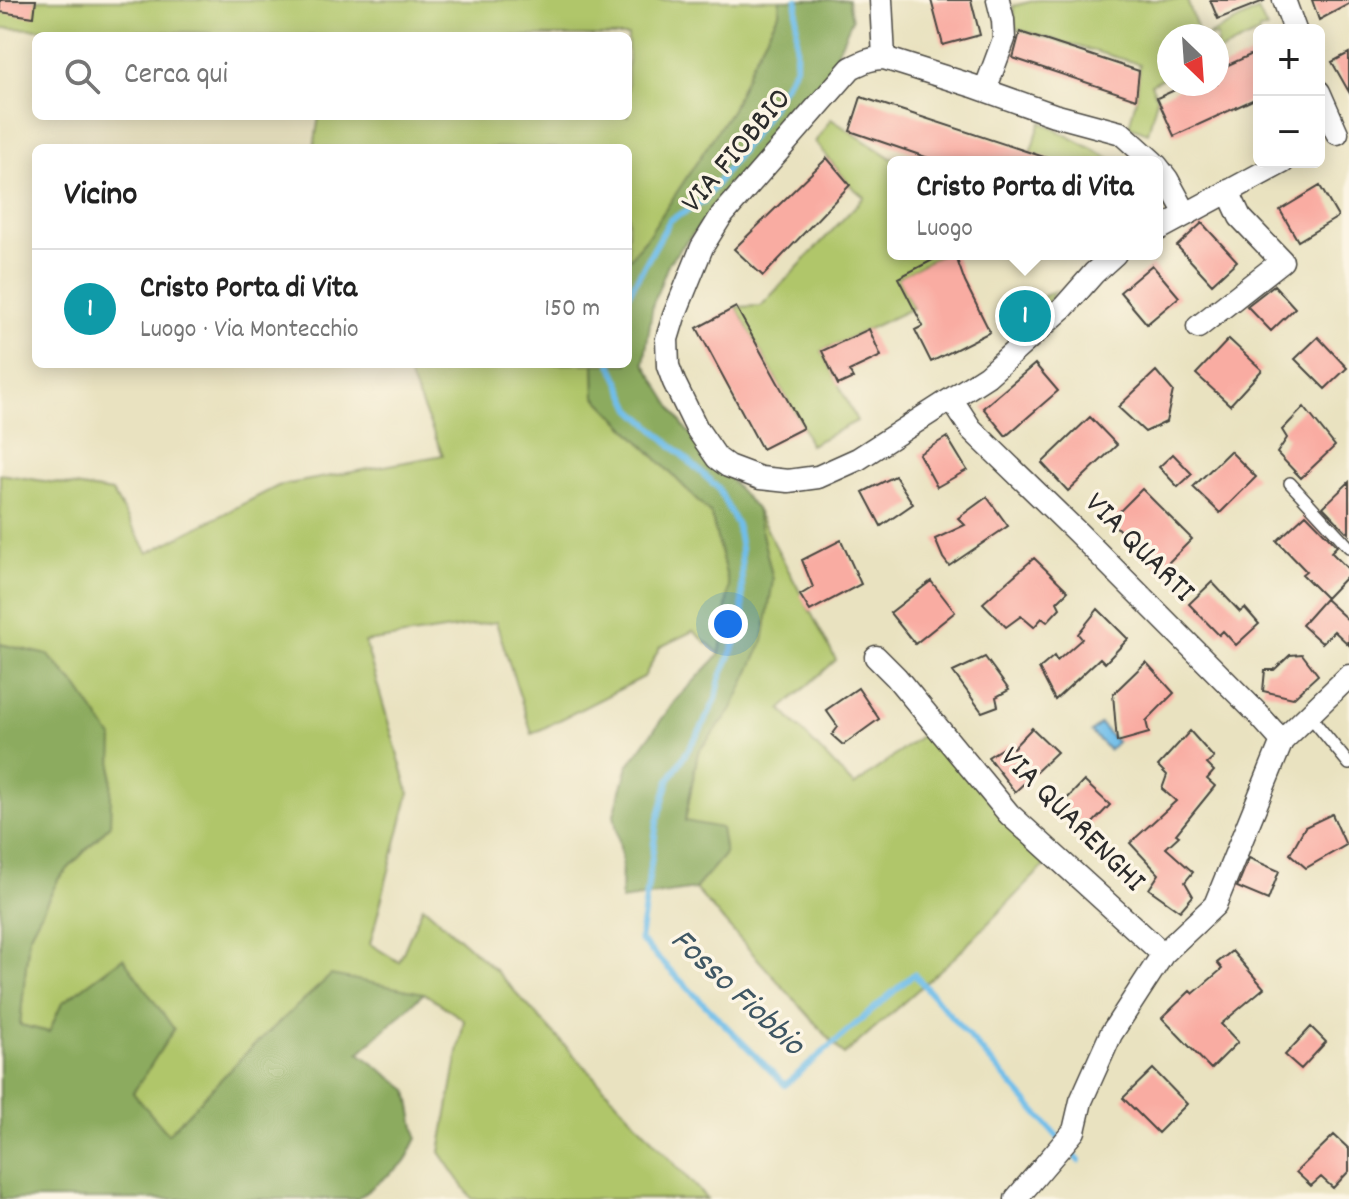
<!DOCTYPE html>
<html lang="it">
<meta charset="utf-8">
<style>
:root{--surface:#fff;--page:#f6f6f6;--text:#222;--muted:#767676;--line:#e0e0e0;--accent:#c8321e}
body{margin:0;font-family:Dekko,sans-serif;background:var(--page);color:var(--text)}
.controls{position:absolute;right:24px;top:24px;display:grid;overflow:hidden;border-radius:12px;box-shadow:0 4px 20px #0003}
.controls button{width:72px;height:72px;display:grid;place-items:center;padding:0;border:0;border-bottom:2px solid var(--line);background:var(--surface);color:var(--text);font:40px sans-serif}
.compass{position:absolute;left:1157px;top:24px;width:72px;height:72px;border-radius:50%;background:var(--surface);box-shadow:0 4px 20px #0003;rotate:155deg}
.you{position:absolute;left:728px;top:624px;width:28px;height:28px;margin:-20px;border:6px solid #fff;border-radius:50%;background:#1a73e8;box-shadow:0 0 0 12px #1a73e833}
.badge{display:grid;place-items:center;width:52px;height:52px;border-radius:50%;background:var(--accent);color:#fff;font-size:26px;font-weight:700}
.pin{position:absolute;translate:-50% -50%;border:4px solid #fff;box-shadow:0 2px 8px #0006}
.popup{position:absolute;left:887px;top:156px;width:276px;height:104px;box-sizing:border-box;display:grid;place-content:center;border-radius:12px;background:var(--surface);filter:drop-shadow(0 2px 6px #0005);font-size:26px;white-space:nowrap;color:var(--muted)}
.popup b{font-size:30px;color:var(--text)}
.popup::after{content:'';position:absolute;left:50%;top:100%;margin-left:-16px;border:16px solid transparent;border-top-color:var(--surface)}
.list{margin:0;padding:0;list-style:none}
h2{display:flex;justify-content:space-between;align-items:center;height:104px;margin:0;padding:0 32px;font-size:34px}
h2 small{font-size:26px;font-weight:400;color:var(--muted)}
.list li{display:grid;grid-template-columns:52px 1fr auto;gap:24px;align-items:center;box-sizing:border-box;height:120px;padding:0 32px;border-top:2px solid var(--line)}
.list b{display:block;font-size:30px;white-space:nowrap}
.list p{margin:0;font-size:26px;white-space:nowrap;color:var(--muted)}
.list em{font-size:26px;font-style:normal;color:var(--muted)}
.icon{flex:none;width:44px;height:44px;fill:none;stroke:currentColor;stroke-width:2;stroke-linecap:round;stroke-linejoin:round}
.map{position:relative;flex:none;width:1349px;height:1199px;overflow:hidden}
.search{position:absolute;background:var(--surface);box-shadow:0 4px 20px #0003;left:32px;top:32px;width:600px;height:88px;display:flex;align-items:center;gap:20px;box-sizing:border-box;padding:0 28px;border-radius:12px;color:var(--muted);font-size:30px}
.panel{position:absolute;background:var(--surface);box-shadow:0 4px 20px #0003;left:32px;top:144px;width:600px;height:224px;border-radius:12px}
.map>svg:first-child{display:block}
.green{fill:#b0c66a;stroke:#6e784a;stroke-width:2}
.forest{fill:#8cab5e;stroke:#5c6b44;stroke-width:2}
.water{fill:#6fbeea;stroke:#4d748a;stroke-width:2}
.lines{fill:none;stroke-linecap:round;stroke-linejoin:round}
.stream{stroke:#6fbeea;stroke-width:6}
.building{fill:#f9aca2}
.service-casing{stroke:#484641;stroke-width:14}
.minor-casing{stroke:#484641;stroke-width:25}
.service{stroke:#fff;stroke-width:11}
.minor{stroke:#fff;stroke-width:22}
.labels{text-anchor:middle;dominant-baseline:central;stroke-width:7;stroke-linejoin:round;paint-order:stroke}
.street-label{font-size:32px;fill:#2b2b2b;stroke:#fcf5e5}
.water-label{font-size:34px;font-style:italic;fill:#3f5764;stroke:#fcf5e5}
</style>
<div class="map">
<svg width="1349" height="1199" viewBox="0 0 1349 1199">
<rect width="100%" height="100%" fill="#fcf5e5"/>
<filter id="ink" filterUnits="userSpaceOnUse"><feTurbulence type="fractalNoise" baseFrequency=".0125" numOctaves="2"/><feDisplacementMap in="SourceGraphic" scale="16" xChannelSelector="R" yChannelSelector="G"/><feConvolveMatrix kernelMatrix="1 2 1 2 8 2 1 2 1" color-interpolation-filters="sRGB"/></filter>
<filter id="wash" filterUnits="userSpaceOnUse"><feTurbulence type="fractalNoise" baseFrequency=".006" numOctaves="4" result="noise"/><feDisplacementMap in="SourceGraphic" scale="32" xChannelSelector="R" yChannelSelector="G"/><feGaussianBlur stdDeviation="1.8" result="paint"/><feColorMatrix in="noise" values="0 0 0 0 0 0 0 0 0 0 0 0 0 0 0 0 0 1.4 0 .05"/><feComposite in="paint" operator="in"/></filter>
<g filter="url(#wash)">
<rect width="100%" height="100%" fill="#e9e2c0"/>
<path class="green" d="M0 0H780L779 13 753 61 732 109 646 239 628 260V148H314L319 116H628V36H213L212 33 0 28Z
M1037 0H1187L1200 36H1169V75L1151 84 1157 98 1148 133 1129 126 1136 99 1140 64 1016 29 1013 6Z
M1258 10 1267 29 1259 30V33L1217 53V36H1207Z
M831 119 891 158 908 162H893V254H943L898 278 913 308 822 351 857 421 810 445 803 428 736 307 761 306 864 197 850 185 815 142Z
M1041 122 1117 162H1027Z
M1055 291 1024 345 1006 314Z
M404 364H594L595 396 711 514 729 586 720 654 693 631 660 647 644 677 532 734 496 622 365 642 409 793 370 944 399 962 423 906 495 970 707 1199H472L440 1152 464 1020 424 993 249 1050 168 1135 133 1094 49 1032 20 1025 29 936 59 878 110 825 48 655 0 644V474L112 492 148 553 278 486 443 455Z
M756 509 836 660 781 709 854 786 926 732 1048 862 957 955 844 1055 695 889 725 854 685 822 698 752 731 711 773 580Z"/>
<path class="forest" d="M780 0H848L852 20 827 75 669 262 653 304 644 363 684 427 756 509 773 580 763 642 731 711 698 752 685 821 721 828 725 854 695 889 621 900 622 859 614 814 628 766 675 701 720 654 729 586 711 514 595 396 594 364H628V260L646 239 732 109 753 61 779 13Z
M0 644 48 655 76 685 113 739 110 825 59 878 29 936 20 1025 49 1032 62 1003 123 958 174 1029 133 1093 168 1134 249 1050 331 975 424 993 359 1053 408 1090 417 1138 405 1162 357 1199H0Z"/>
<path class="water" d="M1100 724 1117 742 1109 750 1091 732Z"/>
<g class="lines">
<path class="stream" d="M628 295 670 220 703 202 763 121 796 66 797 0
M611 364 632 409 718 488 737 525 741 549 743 625 720 679 716 699 701 729 669 780 657 822 640 940 785 1085 914 974 1079 1161"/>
</g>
<g id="blocks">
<path class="building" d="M0 0H36L34 17 0 12Z
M931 0H971L980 35 943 45Z
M1210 0H1263L1264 1 1218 19Z
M1312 0H1349V4L1319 20Z
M1020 32 1139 71 1136 99 1013 58Z
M1259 51V97L1174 136 1157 98 1188 84H1217V70Z
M1349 53V92L1332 62Z
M861 97 1050 159V162H940L850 131Z
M827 158 850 185 763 276 734 249Z
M1320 186 1338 217 1298 241 1280 210Z
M1202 223 1237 261 1212 284 1177 246Z
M944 254H955L965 282 990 332 931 362 915 330 923 326 898 278Z
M1152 265 1179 297 1147 324 1120 292Z
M1274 285 1295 308 1271 331 1247 306Z
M736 307 803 428 762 449 697 328Z
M869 329 881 356 849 371 853 378 838 385 822 351Z
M1318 337 1347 368 1325 389 1295 359Z
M1229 339 1262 370 1230 405 1196 374Z
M1035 364 1058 391 1006 436 983 408Z
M1156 371 1173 391 1166 422 1145 432 1118 407Z
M1304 407 1335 446 1301 478 1277 453 1287 438 1282 430Z
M1090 417 1117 445 1068 491 1042 463Z
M947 437 967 470 937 487 919 454Z
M1230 451 1256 477 1220 513 1193 487Z
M1173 454 1192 474 1178 487 1159 467Z
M895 476 913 504 881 526 863 492Z
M1349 482V534L1323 507Z
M1142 489 1192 539 1161 570 1110 521Z
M987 497 1008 526 949 566 943 558 935 539 965 525 958 518Z
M1306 514 1337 546 1331 552 1349 570V574L1326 598 1302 574 1306 571 1277 541Z
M841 540 861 584 810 611 800 595 813 587 802 560Z
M1034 558 1068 591 1057 602 1060 608 1047 622 1042 618 1034 627 1021 616 1006 627 983 603Z
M931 581 955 612 915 644 890 613Z
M1212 582 1240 612 1245 608 1259 624 1236 645 1223 631 1219 635 1189 604Z
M1325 599 1349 621V645L1334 631 1322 643 1302 625Z
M1098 609 1128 639 1105 663 1100 658 1055 700 1039 669 1054 656 1057 661 1082 639 1078 634Z
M1302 654 1318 675 1293 698 1263 691 1265 670H1274L1290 655Z
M985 657 1009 690 996 697 998 706 982 712 953 672Z
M1146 662 1174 693 1146 721 1149 733 1117 742 1113 694Z
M858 688 879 719 843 745 832 735 838 727 826 710Z
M1032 728 1057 752 1015 792 988 757 1009 744 1013 748Z
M1190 731 1214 758 1207 764 1214 771 1207 779 1215 786 1176 834 1179 836 1166 848 1193 872 1185 882 1193 896 1180 911 1149 889 1159 874 1130 843 1176 801 1162 789 1167 775 1158 766Z
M1084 781 1110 805 1087 829 1062 804Z
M1332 814 1346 845 1306 868 1290 854 1305 827Z
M1249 858 1279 871 1268 900 1237 887Z
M1232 951 1264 988 1221 1024 1238 1042 1211 1069 1162 1018 1190 991 1193 994 1222 969 1217 963Z
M1311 1027 1326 1042 1301 1069 1285 1055Z
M1153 1069 1187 1104 1158 1133 1123 1098Z
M1334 1135 1349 1149V1171L1333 1188 1321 1177 1311 1186 1296 1172Z"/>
</g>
</g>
<g filter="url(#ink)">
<use href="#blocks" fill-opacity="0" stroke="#484641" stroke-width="2"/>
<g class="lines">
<g class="service-casing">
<path id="service" d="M1290 483 1349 547
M1309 715 1349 764"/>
</g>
<g class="minor-casing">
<path id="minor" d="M881 0 884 58
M1284 0 1295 30
M985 90 1004 39 1003 20 998 0
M1319 92 1337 133
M1157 166 1167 179 1186 214
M1157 230 1283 162
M1115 254 1094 273 1064 307 987 376 858 459 818 477 788 481 760 478 728 466 717 458 697 429 674 382 668 366 667 339 674 316 702 247 720 218 851 68C863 62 871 58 884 58L973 86 1054 115 1121 133 1153 162
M1198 327 1282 261 1240 217 1228 191
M952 400 971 429 1077 532 1257 713 1282 741
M876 657 896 677 1009 814 1163 954
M1016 1199 1074 1131 1081 1101 1111 1034 1163 954 1215 905 1282 741 1349 676"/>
</g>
<use href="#service" class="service"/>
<use href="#minor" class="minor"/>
</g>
</g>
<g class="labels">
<g class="street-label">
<text transform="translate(738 152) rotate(-50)">VIA FIOBBIO</text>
<text transform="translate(1138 549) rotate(45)">VIA QUARTI</text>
<text transform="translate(1071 821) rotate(45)">VIA QUARENGHI</text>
</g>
<g class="water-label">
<text transform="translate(736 994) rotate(43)">Fosso Fiobbio</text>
</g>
</g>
</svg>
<div class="controls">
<button>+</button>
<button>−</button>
</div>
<svg class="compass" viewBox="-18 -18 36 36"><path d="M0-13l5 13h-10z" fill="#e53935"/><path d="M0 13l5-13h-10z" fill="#767676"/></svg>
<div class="you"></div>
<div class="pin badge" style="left:1025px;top:316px;background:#0f9aa8">1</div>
<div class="popup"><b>Cristo Porta di Vita</b>Luogo</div>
<div class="search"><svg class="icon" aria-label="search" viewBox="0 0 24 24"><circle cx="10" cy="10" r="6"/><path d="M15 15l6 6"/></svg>Cerca qui</div>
<section class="panel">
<h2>Vicino<small></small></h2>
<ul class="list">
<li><span class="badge" style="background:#0f9aa8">1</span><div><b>Cristo Porta di Vita</b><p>Luogo · Via Montecchio</p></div><em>150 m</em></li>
</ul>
</section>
</div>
